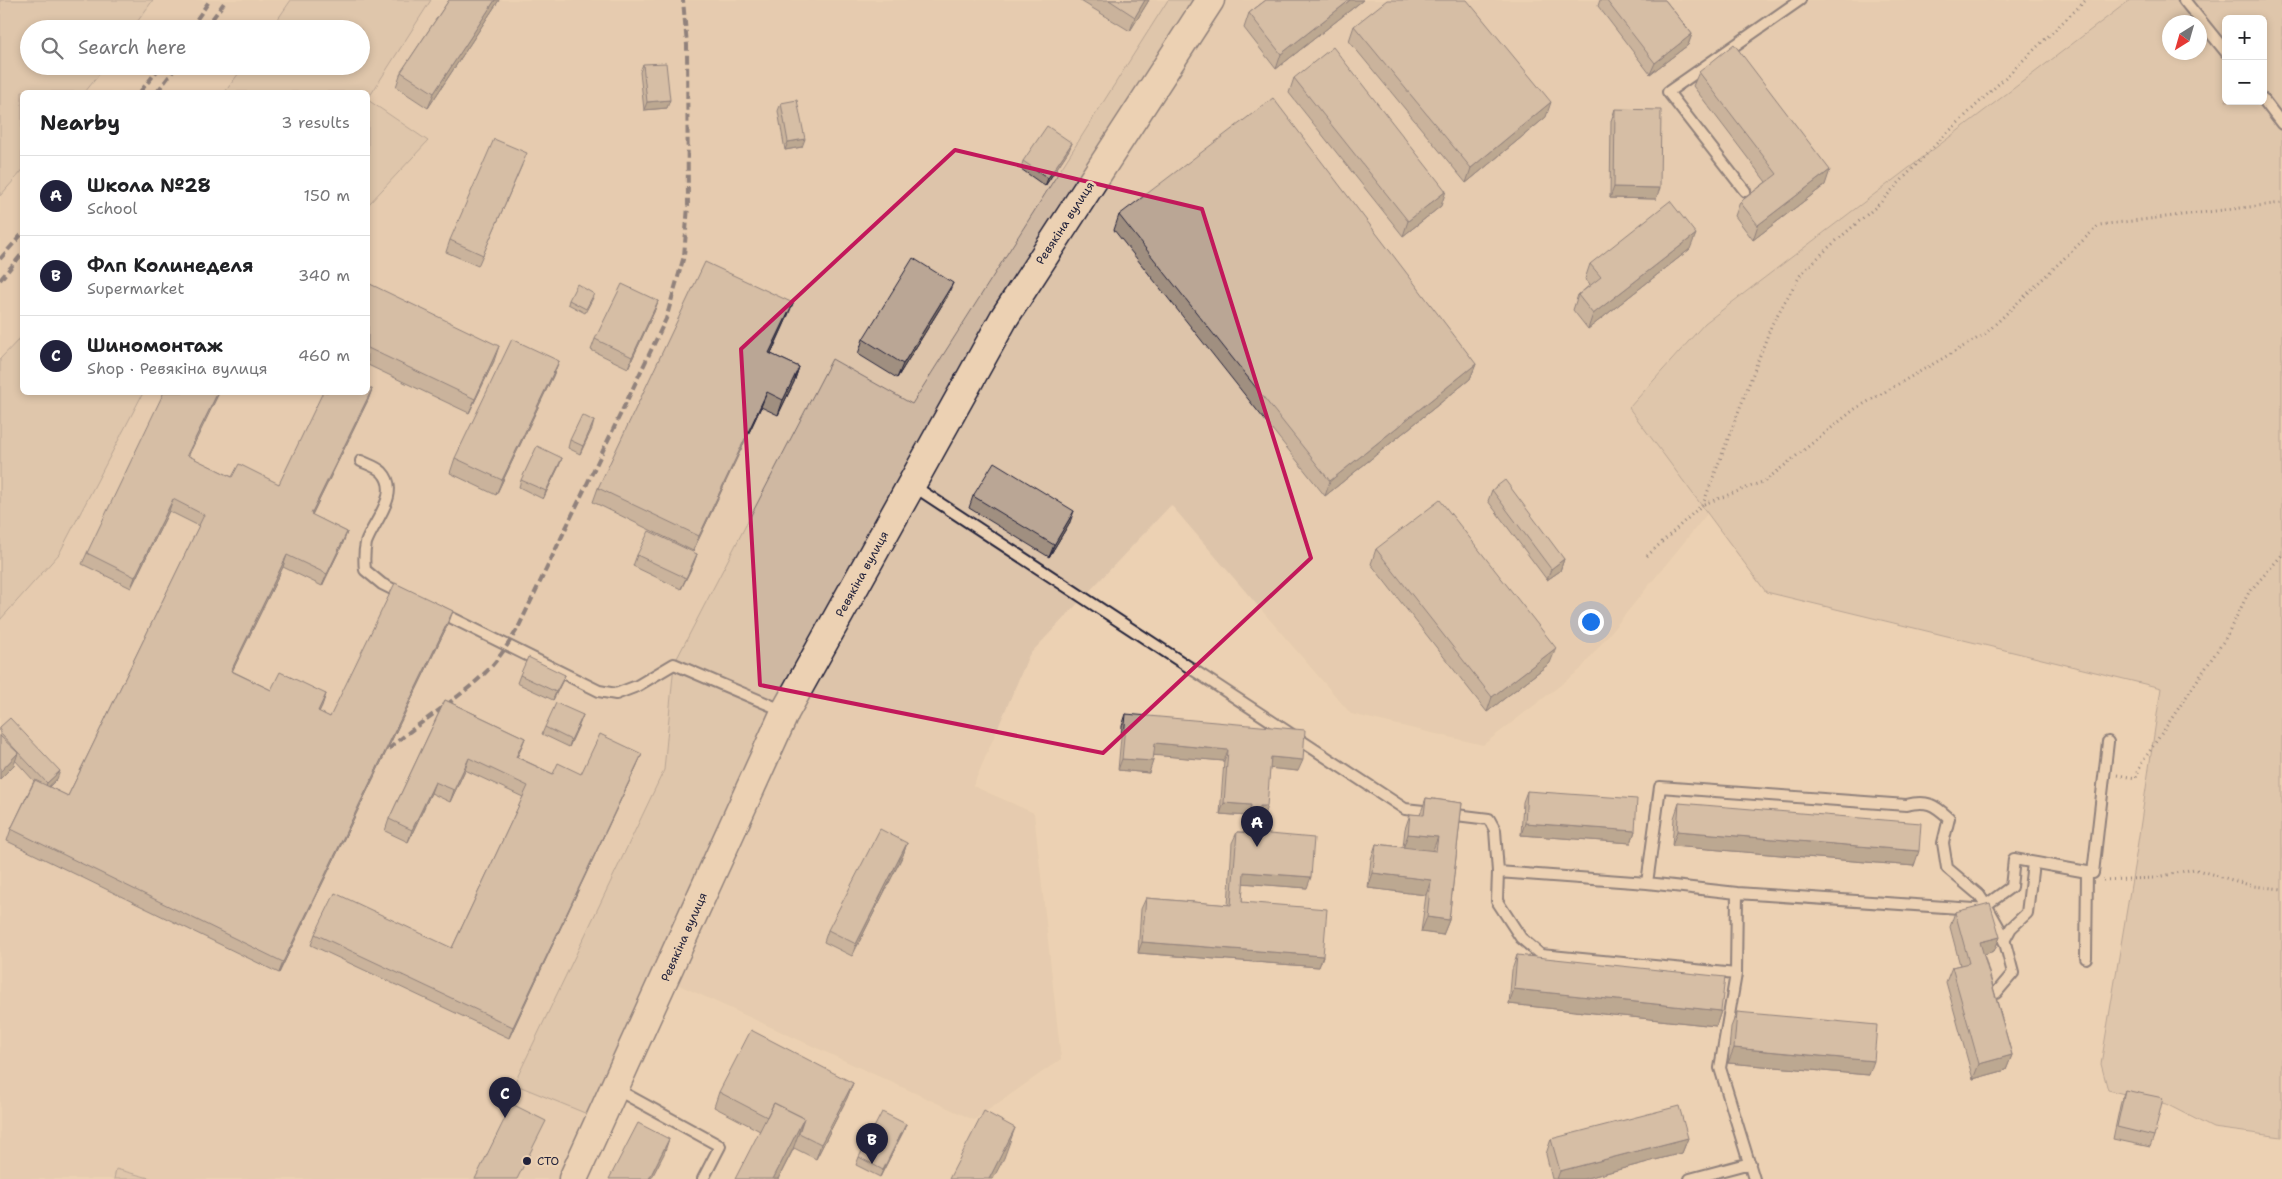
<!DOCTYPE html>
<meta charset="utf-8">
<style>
:root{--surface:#fff;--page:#f6f6f6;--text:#202124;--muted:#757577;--line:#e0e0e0;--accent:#22223b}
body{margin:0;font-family:"Shantell Sans",sans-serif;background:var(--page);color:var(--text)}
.controls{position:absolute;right:15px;top:15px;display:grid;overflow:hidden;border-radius:8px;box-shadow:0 2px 8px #0003}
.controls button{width:45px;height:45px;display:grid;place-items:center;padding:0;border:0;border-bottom:1px solid var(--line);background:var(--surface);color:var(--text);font:25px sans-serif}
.compass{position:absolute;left:2162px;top:15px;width:45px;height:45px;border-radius:50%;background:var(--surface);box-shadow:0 2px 8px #0003;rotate:217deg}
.you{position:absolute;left:1590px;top:621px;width:18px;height:18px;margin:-12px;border:4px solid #fff;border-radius:50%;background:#1a73e8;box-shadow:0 0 0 8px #1a73e833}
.badge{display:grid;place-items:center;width:32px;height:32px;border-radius:50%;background:var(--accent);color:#fff;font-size:16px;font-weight:700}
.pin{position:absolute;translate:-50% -41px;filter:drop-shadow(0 1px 2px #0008)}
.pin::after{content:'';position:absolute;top:26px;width:18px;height:15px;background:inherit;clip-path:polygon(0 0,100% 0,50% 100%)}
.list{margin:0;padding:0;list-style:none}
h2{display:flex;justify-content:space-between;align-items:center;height:65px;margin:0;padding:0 20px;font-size:21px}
h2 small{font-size:16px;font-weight:400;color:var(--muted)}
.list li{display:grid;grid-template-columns:32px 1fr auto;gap:15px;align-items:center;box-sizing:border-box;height:80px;padding:0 20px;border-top:1px solid var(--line)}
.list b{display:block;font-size:19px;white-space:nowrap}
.list p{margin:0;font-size:16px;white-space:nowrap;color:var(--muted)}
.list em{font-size:16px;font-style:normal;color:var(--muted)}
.icon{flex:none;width:28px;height:28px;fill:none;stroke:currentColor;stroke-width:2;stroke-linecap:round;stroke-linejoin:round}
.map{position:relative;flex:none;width:2282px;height:1179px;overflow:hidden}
.search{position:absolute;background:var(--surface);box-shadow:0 2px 8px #0003;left:20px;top:20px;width:350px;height:55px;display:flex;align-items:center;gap:12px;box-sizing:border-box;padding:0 18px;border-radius:28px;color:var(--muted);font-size:19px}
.panel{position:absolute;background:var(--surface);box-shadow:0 2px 8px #0003;left:20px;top:90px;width:350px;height:305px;border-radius:8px}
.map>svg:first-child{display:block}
.built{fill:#ddc4aa}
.green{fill:#cfb8a2;stroke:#786d6e;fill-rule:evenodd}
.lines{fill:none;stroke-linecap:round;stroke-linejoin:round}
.lane-casing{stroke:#22223b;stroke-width:14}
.secondary-casing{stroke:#22223b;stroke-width:31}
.path{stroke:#22223b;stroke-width:3;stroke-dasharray:1 4;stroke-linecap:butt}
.lane{stroke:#ecd1b3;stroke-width:10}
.secondary{stroke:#ecd1b3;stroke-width:28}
.rail{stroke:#22223b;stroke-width:4;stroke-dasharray:8 4;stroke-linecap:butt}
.wall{fill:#a08f80;stroke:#22223b}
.shaded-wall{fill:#827468;stroke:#22223b}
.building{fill:#baa695;stroke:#22223b}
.marked{fill:none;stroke:#c2185b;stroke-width:4;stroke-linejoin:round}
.poi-dot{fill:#22223b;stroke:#ecd1b3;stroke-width:2}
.labels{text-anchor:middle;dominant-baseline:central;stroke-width:5;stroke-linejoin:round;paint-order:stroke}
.street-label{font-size:12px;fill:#22223b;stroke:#ecd1b3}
.poi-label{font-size:12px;fill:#22223b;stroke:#ecd1b3;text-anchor:start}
</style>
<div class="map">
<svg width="2282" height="1179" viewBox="0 0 2282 1179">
<rect width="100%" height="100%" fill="#ecd1b3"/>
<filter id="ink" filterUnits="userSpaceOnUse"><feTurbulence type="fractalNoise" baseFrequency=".02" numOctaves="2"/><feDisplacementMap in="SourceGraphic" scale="10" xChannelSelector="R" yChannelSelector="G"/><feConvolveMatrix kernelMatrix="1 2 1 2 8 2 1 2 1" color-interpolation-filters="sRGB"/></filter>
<g filter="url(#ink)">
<path class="built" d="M153 0H291L271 29H132Z
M431 0H1168L912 404 832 359 674 664 664 770 514 1083 602 1120 573 1179H153L117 1169 114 1179H0V620L59 554 143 393 368 392V205L427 141 368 99Z
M1210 0H2130L1705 323 1629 407 1707 514 1580 670 1483 745 1351 714 1171 505 1029 655 973 786 1034 813 1061 1059 974 1120 666 979 785 712 1004 318Z
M106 66H244L225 92H85Z
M22 171V336L0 359V196Z"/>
<path class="green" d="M0 0H153L132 29H29V66H106L85 92H22V171L0 196Z
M291 0H431L368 99V92H225L244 66H361V29H271Z
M1168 0H1210L1004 318 785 712 602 1120 514 1084 664 770 674 664 832 359 912 404Z
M2130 0H2282V1137L2213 1128 2166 1104 2108 1090 2101 1064 2136 855 2161 688 1766 592 1629 408 1705 323ZM2226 19H2263V101H2226ZM2170 22H2200V52H2170Z
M368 100 428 141 368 205Z
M22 336V392L143 393 59 554 0 620V359Z
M116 1169 153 1179H114Z"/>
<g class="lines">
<g class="lane-casing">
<path id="lane" d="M2184 0 2226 52
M2263 99 2282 124
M1745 191 1668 92 1800 0
M361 461C367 464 377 467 382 472 402 493 373 522 366 543 364 552 364 561 365 570L382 584 404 595
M912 485 1405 809 1433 812
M440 612 599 691 616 694 637 686 674 664 784 711
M1448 814 1489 819 1495 830 1498 872 1497 901 1521 938 1541 955 1736 974
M1498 872 1647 883 1737 893 1989 910 2003 935 2013 973 1996 993
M1647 883 1660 787 1906 805C1927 800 1934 804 1949 818L1943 843 1947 868 1979 895 1989 910
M1737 893 1736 974 1720 1068 1754 1179
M1986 905 2011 887 2014 859 2093 873 2108 742
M2004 941 2011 928 2027 913 2033 863
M2086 958 2087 872
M616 1089 720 1146 703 1179
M1690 1179 1750 1163"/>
</g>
<g class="secondary-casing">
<path id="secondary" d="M573 1179 785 712 1004 318 1210 0"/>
</g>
<path class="path" d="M1704 504 1765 481 1855 409 1985 334 2099 225 2282 203
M1647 556 1703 504 1772 324 1801 274 1829 247 1877 206 1939 141 2086 0
M2117 775 2136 778 2141 764 2225 639 2249 592 2282 555
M2103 880 2154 878 2194 869 2253 886 2282 889"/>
<use href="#lane" class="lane"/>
<use href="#secondary" class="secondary"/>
<path class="rail" d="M190 29 210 0
M205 29 226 0
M140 92 161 66
M157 92 177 66
M0 259 22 234
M0 280 22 254
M389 749C419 721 457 701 486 672 499 659 509 643 518 628L666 319 684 256 688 206 687 45 683 0"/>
</g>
<path class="wall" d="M449 0H499L428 108 396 87 401 72Z
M1079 0H1149L1130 31Z
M1266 0H1363L1276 69 1244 28 1249 13Z
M1600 0H1665L1692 34 1688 45 1650 74 1598 6Z
M1354 26 1546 117 1466 183 1349 41Z
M643 64 667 108 644 110 640 72Z
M1699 72 1825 185 1753 240 1735 216 1740 202 1766 182 1693 86Z
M1294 78 1441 206 1403 236 1289 93Z
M781 103 802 147 785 150 778 111Z
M1615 109 1656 199 1610 198 1611 121Z
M1072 143 1069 150 1045 186 1021 169 1023 161Z
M522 165 478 266 446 252 450 240Z
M1119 215 1476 364 1470 379 1325 496 1114 230Z
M1690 249 1588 329 1573 310 1578 295 1590 285 1585 279 1590 264Z
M368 283 494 361 469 413 368 365Z
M947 297 897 378 858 354 863 339Z
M593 298 585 313 568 304 569 300Z
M658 301 654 312 628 368 591 350 595 339Z
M787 318 771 354 799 367 794 382 778 415 761 407 693 551 593 502 598 488Z
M559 361 553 376 496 495 450 473 455 458Z
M372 389 368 400 312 515 347 532 343 543 322 586 283 567 232 671 271 690 326 694 319 712 330 717 449 622 279 973 7 841 11 829 34 781 15 760 14 765 0 779V727L57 779 49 787 68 796 199 526 169 511 131 588 82 564 87 553 219 392 188 456 232 477 279 484Z
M594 421 580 454 568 448 570 440Z
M562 458 559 466 543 499 519 487 521 480Z
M1492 490 1564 559 1560 571 1547 580 1488 501Z
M973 496 1070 522 1049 557 969 508Z
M1376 549 1550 663 1487 712 1371 564Z
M697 554 693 565 681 589 633 566 637 555Z
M520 675H565L553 700 517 683Z
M445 700 525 738 517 757 553 774H581L637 765 509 1038 311 945 315 934 452 948 523 797 465 770 450 802 431 793 408 842 385 831 389 819Z
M1126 714 1298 771 1270 768 1263 818 1259 817 1258 833 1307 888 1243 883 1242 902 1323 956 1319 967 1138 953 1141 909 1146 898 1228 905 1232 843 1237 832H1246L1247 816 1220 814 1224 761 1154 755 1149 773 1118 770 1122 726Z
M583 715 569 747 542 734 545 727Z
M1527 791 1635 831 1631 843 1521 835 1523 802Z
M1426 798 1462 803 1449 920 1443 935 1421 932 1426 895 1368 888 1371 859 1376 844 1403 847 1405 829 1410 814 1420 815Z
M1679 803 1914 866 1672 846 1674 818Z
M907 843 903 855 852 956 824 942 828 930Z
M1955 912 2000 937 1994 951 1984 954 2012 1055 2006 1070 1973 1079 1946 982 1952 967 1960 965 1950 927Z
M1517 955 1721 1011 1716 1026 1509 1004 1512 970Z
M1737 1012 1869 1075 1728 1063 1731 1027Z
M853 1083 847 1098 816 1159 794 1148 778 1179 760 1131 714 1107 719 1092Z
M2125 1090 2154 1136 2150 1147 2113 1139 2121 1101Z
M906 1124 903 1132 880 1177 856 1165 859 1157Z
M1688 1138 1682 1153 1583 1179H1552L1546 1154 1551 1139Z"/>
<path class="shaded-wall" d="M495 0H499L428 108 434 93Z
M1145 0H1149L1130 31 1135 17Z
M1350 0H1363L1276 69 1281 54Z
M1692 34 1688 45 1650 74 1655 63Z
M670 100 667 108 644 110 647 102Z
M1551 102 1546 117 1466 183 1471 168Z
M805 139 802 147 785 150 788 142Z
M1072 143 1069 150 1045 186 1048 178Z
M1830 170 1825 185 1753 240 1758 225Z
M1614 187 1660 188 1656 199 1610 198Z
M1446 191 1441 206 1403 236 1408 221Z
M1696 234 1690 249 1588 329 1593 314Z
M953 283 947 297 897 378 903 364Z
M658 301 654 312 628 368 632 357Z
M793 303 787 318 764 368 769 353Z
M499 346 494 361 469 413 475 399Z
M559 361 553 376 496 495 502 480Z
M1476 364 1470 379 1325 496 1330 481Z
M799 367 794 382 778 415 783 400Z
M372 389 368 400 307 525 311 514Z
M218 392 219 393 183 467 187 455Z
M767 392 761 407 693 551 699 536Z
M594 421 592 429 580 454 583 446Z
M562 458 559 466 543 499 546 491Z
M173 499 169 511 131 588 135 577Z
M1074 511 1070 522 1049 557 1054 545Z
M347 532 343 543 322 586 327 574Z
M697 554 693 565 681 589 686 578Z
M287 555 283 567 227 682 231 671Z
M1564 559 1560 571 1547 580 1551 569Z
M453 611 449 622 279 973 283 962Z
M1556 648 1550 663 1487 712 1492 697Z
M565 675 562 682 553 700 556 692Z
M326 694 322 706 314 722 318 711Z
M583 715 580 723 569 747 571 740Z
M525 738 521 749 512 768 516 757Z
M1155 743 1228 750 1224 761 1150 755Z
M18 753 14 765 0 779V772Z
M642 754 637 765 509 1038 513 1027Z
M1271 757 1303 760 1298 771 1267 768Z
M469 758 465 770 450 802 454 790Z
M1122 759 1153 761 1149 773 1118 770Z
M60 771 57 779 44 791 47 783Z
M435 782 431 793 408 842 412 830Z
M1224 803 1251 805 1247 816 1220 814Z
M1260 806H1267L1263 818 1255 817Z
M1525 823 1635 831 1631 843 1521 835Z
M1677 831 1919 851 1914 866 1672 846Z
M1408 834 1438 837 1432 852 1403 849Z
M907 843 903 855 852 956 856 944Z
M1244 872 1311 877 1307 888 1240 883Z
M1373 873 1431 880 1426 895 1368 888Z
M1427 917 1449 920 1443 935 1421 932Z
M2000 937 1994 951 1975 957 1980 942Z
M1142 942 1323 956 1319 967 1138 953Z
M1514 989 1721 1011 1716 1026 1509 1004Z
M1734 1048 1874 1061 1869 1075 1728 1063Z
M2012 1055 2006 1070 1973 1079 1979 1064Z
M853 1083 847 1098 816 1159 821 1144Z
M804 1118 793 1149 778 1179H773Z
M906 1124 903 1132 880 1177 883 1170Z
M1015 1128 1004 1158 993 1179H989Z
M1688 1138 1682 1153 1583 1179H1557L1560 1171Z
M669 1139 664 1154 651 1179H649Z"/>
<path class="building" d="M449 0H495L434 93 401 72Z
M1109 0H1145L1135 17Z
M1266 0H1350L1281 54 1249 13Z
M1387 0H1467L1551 102 1471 168 1354 26Z
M1606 0H1665L1692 34 1655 63Z
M1734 44 1830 170 1758 225 1740 202 1777 174 1699 72Z
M1333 47 1446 191 1408 221 1294 78Z
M666 63 670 100 647 102 643 64Z
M1273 98 1476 364 1330 481 1119 215Z
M797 100 805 139 788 142 781 103Z
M1615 109 1661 110 1660 188 1614 187Z
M1047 126 1072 143 1048 178 1023 161Z
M494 139 527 153 483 255 450 240Z
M1670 201 1696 234 1593 314 1578 295 1601 277 1590 264Z
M913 258 953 283 903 364 863 339Z
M705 262 793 303 769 353 799 367 783 400 767 392 699 536 598 488Z
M368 283 499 346 475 399 368 348Z
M577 284 594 294 586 309 569 300Z
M622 284 658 301 632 357 595 339Z
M512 339 559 361 502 480 455 458Z
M368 387 372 389 311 514 347 532 327 574 287 555 231 671 271 690 280 672 326 694 318 711 330 717 395 583 453 611 283 962 11 829 35 780 68 796 204 515 173 499 135 577 87 553 164 392H218L187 455 232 477 239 464 279 484 323 392H368Z
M582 415 594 421 583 446 570 440Z
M537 446 562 458 546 491 521 480Z
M994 462 1074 511 1054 545 973 496Z
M1505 480 1564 559 1551 569 1492 490Z
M1440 500 1556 648 1492 697 1376 549Z
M649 531 697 554 686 578 637 555Z
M528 657 565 675 556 692 520 675Z
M445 700 525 738 516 757 553 774 558 763 581 774 600 734 642 754 513 1027 315 934 335 893 452 948 528 786 469 758 454 790 435 782 412 830 389 819Z
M556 703 583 715 571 740 545 727Z
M1126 714 1305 730 1303 760 1271 757 1267 806H1260L1258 833 1314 838 1311 877 1244 872 1242 902 1327 909 1323 956 1142 942 1146 898 1231 905 1237 832 1249 833 1251 805 1224 803 1228 750 1155 743 1153 761 1122 759Z
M10 718 60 771 47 783 0 733V727Z
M0 736 18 753 0 772Z
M1527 791 1637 799 1635 831 1525 823Z
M1426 798 1462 803 1449 920 1427 917 1431 880 1373 873 1376 844 1436 851 1438 837 1408 834 1410 814 1424 815Z
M1679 803 1921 823 1919 851 1677 831Z
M880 829 907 843 856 944 828 930Z
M1990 903 2000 937 1980 942 2012 1055 1979 1064 1952 967 1969 963 1955 912Z
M1517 955 1725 977 1721 1011 1514 989Z
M1737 1012 1877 1025 1874 1061 1734 1048Z
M751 1030 853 1083 821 1144 799 1133 804 1118 774 1103 767 1117 719 1092Z
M2125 1090 2163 1098 2154 1136 2117 1127Z
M774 1103 804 1118 773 1179H735Z
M512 1104 546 1121 517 1179H475Z
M1679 1106 1688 1138 1560 1171 1551 1139Z
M984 1111 1015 1128 989 1179H949Z
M882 1112 906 1124 883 1170 859 1157Z
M638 1123 669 1139 649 1179H609Z"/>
</g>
<path d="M0 0H2282V1179H0ZM955 150 1202 209 1311 558 1103 753 760 685 741 349Z" fill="#ecd1b3" fill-opacity=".55" fill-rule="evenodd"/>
<path class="marked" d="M955 150 1202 209 1311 558 1103 753 760 685 741 349Z"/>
<circle class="poi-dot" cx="527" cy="1161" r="5"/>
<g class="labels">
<g class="street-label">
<text transform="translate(1065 223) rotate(-57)">Ревякіна вулиця</text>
<text transform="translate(862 574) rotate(-61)">Ревякіна вулиця</text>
<text transform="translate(684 937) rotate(-66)">Ревякіна вулиця</text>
</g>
<g class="poi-label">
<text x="537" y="1161">СТО</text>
</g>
</g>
</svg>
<div class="controls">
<button>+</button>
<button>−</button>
</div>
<svg class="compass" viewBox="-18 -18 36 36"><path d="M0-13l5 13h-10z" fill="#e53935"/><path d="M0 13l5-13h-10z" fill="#757577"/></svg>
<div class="you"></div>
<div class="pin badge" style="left:1257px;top:847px">A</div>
<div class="pin badge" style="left:872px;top:1164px">B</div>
<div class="pin badge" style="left:505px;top:1118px">C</div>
<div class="search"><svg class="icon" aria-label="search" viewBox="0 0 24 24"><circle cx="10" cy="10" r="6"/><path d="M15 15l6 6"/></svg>Search here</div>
<section class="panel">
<h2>Nearby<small>3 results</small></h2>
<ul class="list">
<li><span class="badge">A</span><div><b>Школа №28</b><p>School</p></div><em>150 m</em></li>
<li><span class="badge">B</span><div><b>Флп Колинеделя</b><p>Supermarket</p></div><em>340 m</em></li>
<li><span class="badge">C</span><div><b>Шиномонтаж</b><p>Shop · Ревякіна вулиця</p></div><em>460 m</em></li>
</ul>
</section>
</div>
